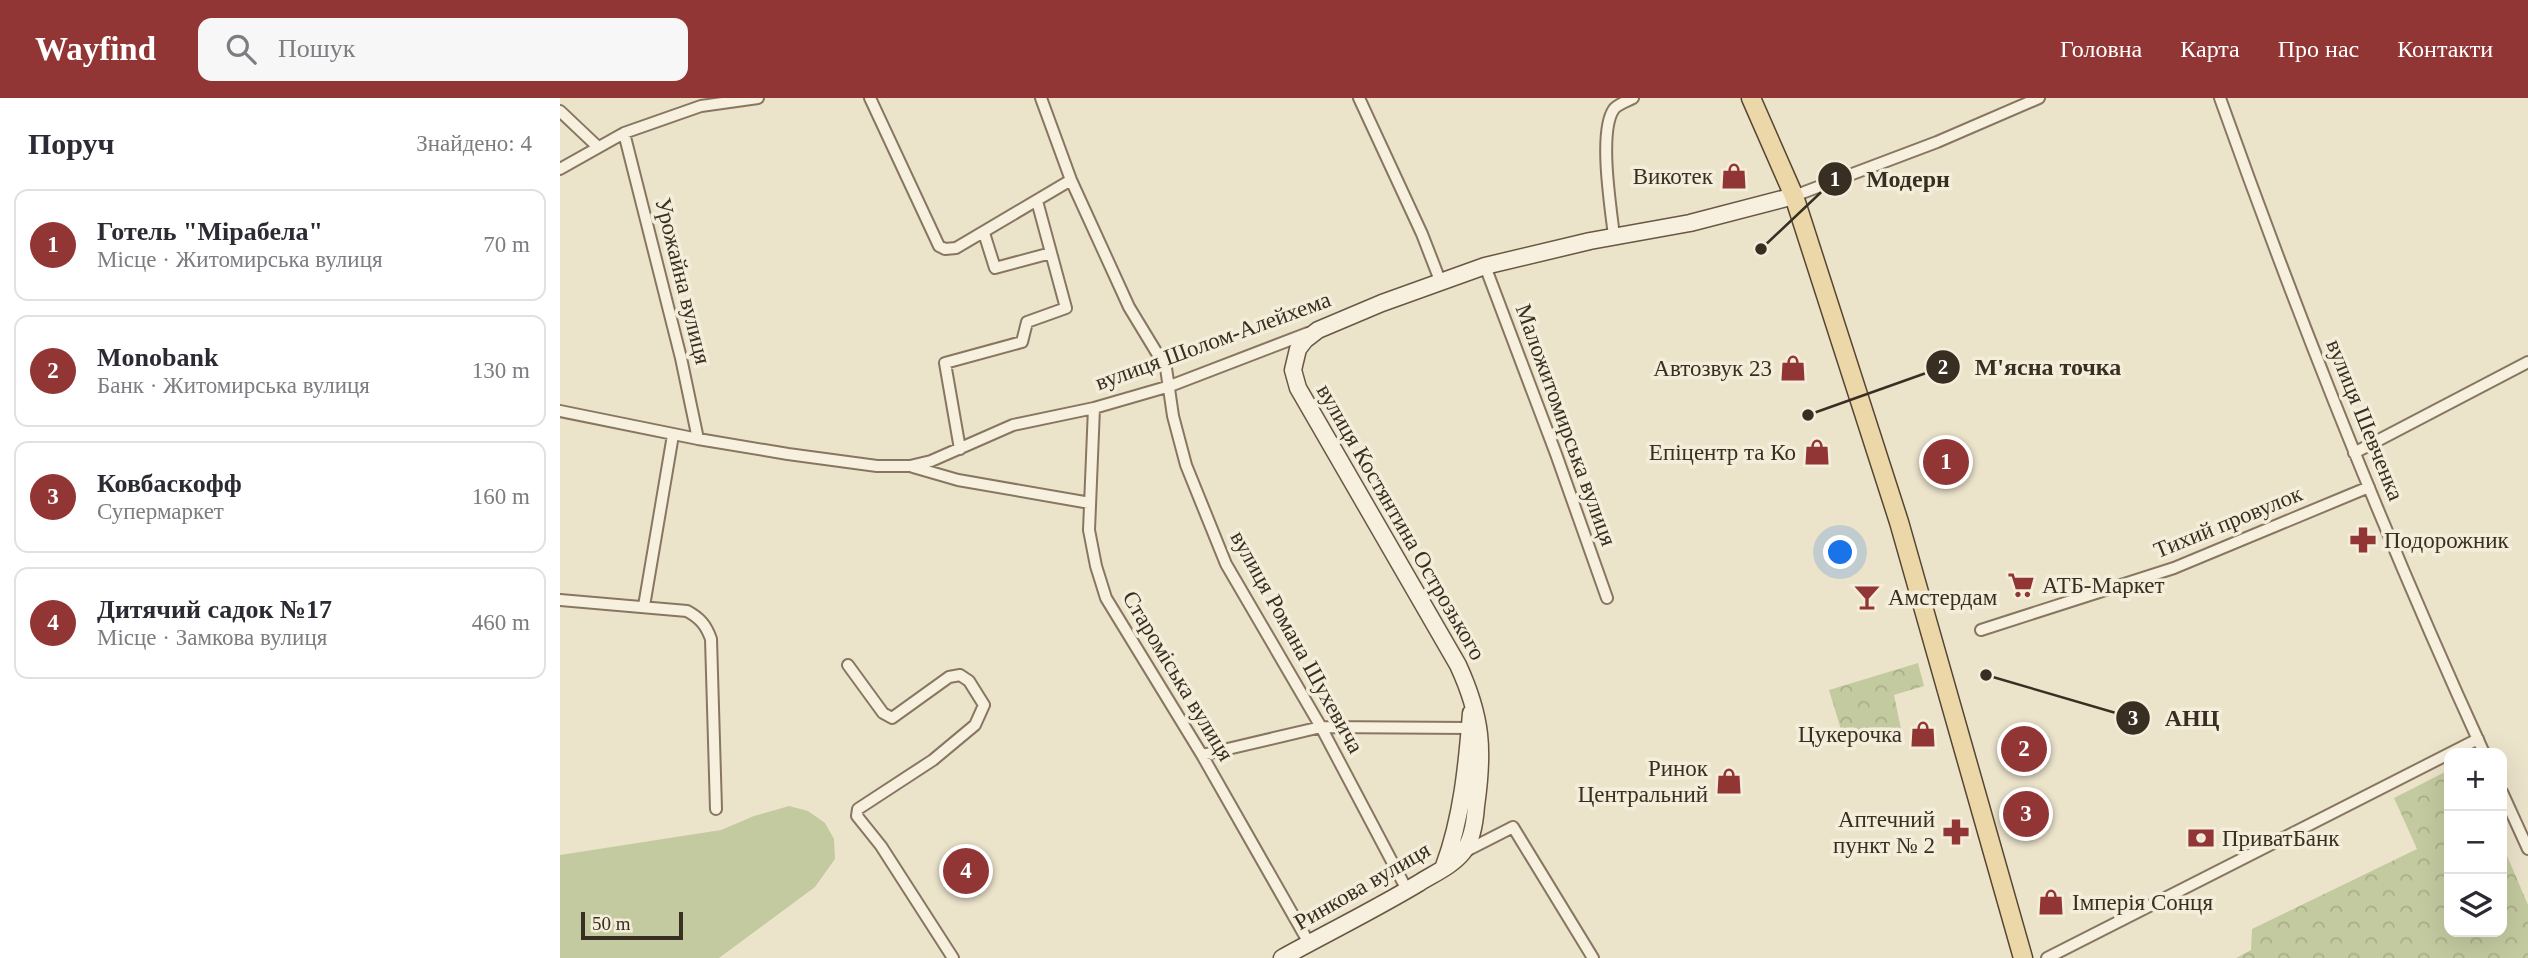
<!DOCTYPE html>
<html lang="uk">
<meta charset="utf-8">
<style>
:root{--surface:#fff;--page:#f7f7f7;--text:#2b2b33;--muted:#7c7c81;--line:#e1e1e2;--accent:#923635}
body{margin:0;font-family:Georgia,serif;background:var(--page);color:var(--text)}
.controls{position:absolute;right:21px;bottom:21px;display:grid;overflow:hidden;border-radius:14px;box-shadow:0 7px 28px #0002}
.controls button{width:63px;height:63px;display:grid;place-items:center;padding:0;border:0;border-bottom:2px solid var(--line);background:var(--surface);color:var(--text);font:35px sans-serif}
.scale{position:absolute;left:21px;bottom:18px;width:102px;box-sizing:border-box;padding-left:7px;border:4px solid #392e22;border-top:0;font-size:19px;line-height:24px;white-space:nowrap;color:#392e22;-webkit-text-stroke:5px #f4edda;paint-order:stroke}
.you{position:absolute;left:1281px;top:455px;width:24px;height:24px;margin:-18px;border:5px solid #fff;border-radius:50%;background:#1a73e8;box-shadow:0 0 0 10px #1a73e833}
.badge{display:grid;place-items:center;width:46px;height:46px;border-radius:50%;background:var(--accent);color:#fff;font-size:23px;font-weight:700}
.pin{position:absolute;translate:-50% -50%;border:4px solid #fff;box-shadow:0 2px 7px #0006}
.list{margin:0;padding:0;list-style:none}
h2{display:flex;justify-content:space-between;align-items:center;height:91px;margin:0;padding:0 28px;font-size:30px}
h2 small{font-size:23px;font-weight:400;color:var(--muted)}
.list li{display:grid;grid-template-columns:46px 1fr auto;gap:21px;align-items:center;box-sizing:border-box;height:112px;margin:0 14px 14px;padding:0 14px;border:2px solid var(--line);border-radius:14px}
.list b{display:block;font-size:26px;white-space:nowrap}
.list p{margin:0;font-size:23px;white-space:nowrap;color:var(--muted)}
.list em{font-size:23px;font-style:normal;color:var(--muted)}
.icon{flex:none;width:38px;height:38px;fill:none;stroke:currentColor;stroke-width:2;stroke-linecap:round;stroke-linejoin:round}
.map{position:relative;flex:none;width:1968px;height:860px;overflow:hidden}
header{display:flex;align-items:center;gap:42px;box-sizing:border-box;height:98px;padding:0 35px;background:var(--accent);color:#fff}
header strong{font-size:33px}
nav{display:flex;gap:38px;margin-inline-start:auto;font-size:24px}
.search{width:490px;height:63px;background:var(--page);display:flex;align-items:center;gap:18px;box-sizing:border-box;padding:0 24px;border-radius:14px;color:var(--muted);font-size:26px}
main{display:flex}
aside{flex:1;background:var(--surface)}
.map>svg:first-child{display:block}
.grass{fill:#c4ca9f}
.forest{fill:url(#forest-crowns)}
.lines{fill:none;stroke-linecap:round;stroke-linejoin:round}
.street-casing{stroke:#887660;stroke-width:14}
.secondary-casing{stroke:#6a5743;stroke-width:19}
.primary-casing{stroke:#564534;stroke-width:21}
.street{stroke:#f7f0de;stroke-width:10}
.secondary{stroke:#f7f0de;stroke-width:16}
.primary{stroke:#ebd7a7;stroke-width:18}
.labels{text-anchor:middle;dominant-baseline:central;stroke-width:7;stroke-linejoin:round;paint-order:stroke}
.poi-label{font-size:23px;fill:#392e22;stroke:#f4edda;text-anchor:end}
.street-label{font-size:23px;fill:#392e22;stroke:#f4edda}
.leader{fill:none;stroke:#392e22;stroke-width:2.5}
.callout-dot{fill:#392e22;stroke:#f4edda;stroke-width:2.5}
.mark-label{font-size:21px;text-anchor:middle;font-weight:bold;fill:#fff}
.callout-label{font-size:24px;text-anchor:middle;font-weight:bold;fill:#392e22;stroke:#f4edda;stroke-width:7;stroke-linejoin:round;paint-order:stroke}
</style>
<header>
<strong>Wayfind</strong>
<div class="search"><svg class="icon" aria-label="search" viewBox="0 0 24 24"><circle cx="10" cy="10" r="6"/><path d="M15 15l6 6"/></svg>Пошук</div>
<nav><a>Головна</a><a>Карта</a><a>Про нас</a><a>Контакти</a></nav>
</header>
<main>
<aside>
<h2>Поруч<small>Знайдено: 4</small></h2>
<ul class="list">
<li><span class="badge">1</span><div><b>Готель &quot;Мірабела&quot;</b><p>Місце · Житомирська вулиця</p></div><em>70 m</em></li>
<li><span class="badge">2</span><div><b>Monobank</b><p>Банк · Житомирська вулиця</p></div><em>130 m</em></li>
<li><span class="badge">3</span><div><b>Ковбаскофф</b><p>Супермаркет</p></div><em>160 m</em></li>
<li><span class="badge">4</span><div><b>Дитячий садок №17</b><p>Місце · Замкова вулиця</p></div><em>460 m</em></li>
</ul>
</aside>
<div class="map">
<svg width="1968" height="860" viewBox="0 0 1968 860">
<defs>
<pattern id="forest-crowns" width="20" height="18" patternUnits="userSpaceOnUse" patternTransform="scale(1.75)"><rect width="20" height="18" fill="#c4ca9f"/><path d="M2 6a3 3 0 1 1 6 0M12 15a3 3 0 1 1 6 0" fill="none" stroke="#a9ae89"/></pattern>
</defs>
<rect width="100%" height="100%" fill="#ece3cb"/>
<path class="grass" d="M229 708 248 713 265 725 274 741 275 761 255 789 159 860H0V757L161 732 194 718Z"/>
<path class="forest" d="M1358 565 1364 588 1334 597 1341 631 1295 643 1293 633 1282 635 1269 592Z
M1889 672V834H1942V746L1968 807V860H1676L1691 852 1692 831 1857 751 1834 700Z"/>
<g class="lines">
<g class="street-casing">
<path id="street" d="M310 0 379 148 385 151 396 150 511 82
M481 0 511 82 569 209 606 270 613 318 626 367 666 466 761 629 847 792
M799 0 862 136 881 185
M1660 0C1739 222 1826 441 1924 655
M0 13 38 49
M64 35 121 260 138 341
M0 71 64 35 141 8 198 0
M1234 98 1377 44 1479 0
M424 135 435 170 491 155
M1054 138C1051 111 1038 33 1054 11 1058 6 1068 3 1073 0
M925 168 996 356 1047 500
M534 310 529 432 536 468 546 500 642 657 749 845
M0 313 138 341 228 356 317 368H350L371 363 453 327 534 310 610 288 748 235
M400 351 385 265 462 244 467 224 506 210 477 103
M1794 355 1968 264
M353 369 398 382 530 405
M0 502 127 513C140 520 146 527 151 541L156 711
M84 508 113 337
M1421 532 1614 470 1809 389
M288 567 323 615 332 620 389 579 400 577 409 583 424 607 415 627 373 662 298 711 297 718 321 748 393 860
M642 657 761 629 910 630
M1942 694 1968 751
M904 754 953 729 1033 860
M1487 860 1918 641"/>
</g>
<g class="secondary-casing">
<path id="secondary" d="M884 768C902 719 907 667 911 615
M722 860C767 835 814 812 859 785 873 776 892 768 903 754 912 743 915 722 916 708 924 652 922 619 898 567L738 290 733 272 738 251 745 242 758 232 822 205 925 168 1030 143 1130 125 1234 98"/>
</g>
<g class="primary-casing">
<path id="primary" d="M1191 0 1234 98 1339 424 1463 860"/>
</g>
<use href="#street" class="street"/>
<use href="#secondary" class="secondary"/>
<use href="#primary" class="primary"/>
</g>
<defs>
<g id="shop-bare" transform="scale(2.1)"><path d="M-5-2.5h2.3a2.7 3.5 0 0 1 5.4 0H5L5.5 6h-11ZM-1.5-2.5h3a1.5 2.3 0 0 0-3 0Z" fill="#923635" stroke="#f4edda" stroke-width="2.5" paint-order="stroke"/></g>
<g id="pharmacy-bare" transform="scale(2.1)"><path d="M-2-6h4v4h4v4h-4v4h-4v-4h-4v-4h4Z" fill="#923635" stroke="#f4edda" stroke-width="2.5" paint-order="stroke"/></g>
<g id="supermarket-bare" transform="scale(2.1)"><path d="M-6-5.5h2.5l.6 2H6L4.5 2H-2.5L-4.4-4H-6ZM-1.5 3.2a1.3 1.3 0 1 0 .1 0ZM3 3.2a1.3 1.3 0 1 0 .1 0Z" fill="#923635" stroke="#f4edda" stroke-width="2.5" paint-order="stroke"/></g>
<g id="bar-bare" transform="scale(2.1)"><path d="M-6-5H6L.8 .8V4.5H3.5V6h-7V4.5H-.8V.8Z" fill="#923635" stroke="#f4edda" stroke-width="2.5" paint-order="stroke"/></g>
<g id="bank-bare" transform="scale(2.1)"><path d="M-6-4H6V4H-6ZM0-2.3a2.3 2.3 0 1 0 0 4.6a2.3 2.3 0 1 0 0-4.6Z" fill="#923635" stroke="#f4edda" stroke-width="2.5" paint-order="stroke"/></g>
</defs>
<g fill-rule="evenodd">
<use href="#shop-bare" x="1174" y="78"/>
<use href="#shop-bare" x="1233" y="270"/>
<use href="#shop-bare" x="1257" y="354"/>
<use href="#pharmacy-bare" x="1803" y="442"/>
<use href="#supermarket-bare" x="1461" y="487"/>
<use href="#bar-bare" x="1307" y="499"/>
<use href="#shop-bare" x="1363" y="636"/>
<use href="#shop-bare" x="1169" y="683"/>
<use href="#pharmacy-bare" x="1396" y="734"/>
<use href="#bank-bare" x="1641" y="740"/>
<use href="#shop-bare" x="1491" y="804"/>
</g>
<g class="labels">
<g class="poi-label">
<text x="1153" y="78">Викотек</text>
<text x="1212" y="270">Автозвук 23</text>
<text x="1236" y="354">Епіцентр та Ко</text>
<text x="1824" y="442" text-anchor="start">Подорожник</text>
<text x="1482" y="487" text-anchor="start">АТБ-Маркет</text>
<text x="1328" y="499" text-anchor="start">Амстердам</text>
<text x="1342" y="636">Цукерочка</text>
<text x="1148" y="670">Ринок<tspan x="1148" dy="26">Центральний</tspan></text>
<text x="1375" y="721">Аптечний<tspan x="1375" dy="26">пункт № 2</tspan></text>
<text x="1662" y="740" text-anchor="start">ПриватБанк</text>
<text x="1512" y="804" text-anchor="start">Імперія Сонця</text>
</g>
<g class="street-label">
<text transform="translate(123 183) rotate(76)">Урожайна вулиця</text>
<text transform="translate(653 243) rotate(-20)">вулиця Шолом-Алейхема</text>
<text transform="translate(1805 322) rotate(68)">вулиця Шевченка</text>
<text transform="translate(1006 327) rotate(70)">Маложитомирська вулиця</text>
<text transform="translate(841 424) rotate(60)">вулиця Костянтина Острозького</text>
<text transform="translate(1668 424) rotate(-22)">Тихий провулок</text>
<text transform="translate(737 544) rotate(61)">вулиця Романа Шухевича</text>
<text transform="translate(618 578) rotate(59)">Староміська вулиця</text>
<text transform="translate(802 788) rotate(-30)">Ринкова вулиця</text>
</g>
</g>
<path class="leader" d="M1201 151L1275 81M1248 317L1383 269M1426 577L1573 620"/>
<g class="callout-dot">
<circle cx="1201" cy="151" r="7"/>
<circle cx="1248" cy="317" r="7"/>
<circle cx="1426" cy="577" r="7"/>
<circle cx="1275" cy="81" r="18"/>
<circle cx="1383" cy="269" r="18"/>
<circle cx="1573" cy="620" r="18"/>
</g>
<g class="mark-label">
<text x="1275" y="88">1</text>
<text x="1383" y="276">2</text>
<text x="1573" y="627">3</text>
</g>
<g class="callout-label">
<text x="1348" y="89">Модерн</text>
<text x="1488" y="277">М'ясна точка</text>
<text x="1632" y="628">АНЦ</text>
</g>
</svg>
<div class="controls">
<button>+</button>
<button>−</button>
<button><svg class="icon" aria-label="layers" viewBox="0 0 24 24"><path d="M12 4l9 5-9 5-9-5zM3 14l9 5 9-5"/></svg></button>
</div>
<div class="scale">50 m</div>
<div class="you"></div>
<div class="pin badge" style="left:1386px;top:364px">1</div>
<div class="pin badge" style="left:1464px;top:651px">2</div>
<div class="pin badge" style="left:1466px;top:716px">3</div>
<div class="pin badge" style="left:406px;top:773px">4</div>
</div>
</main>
